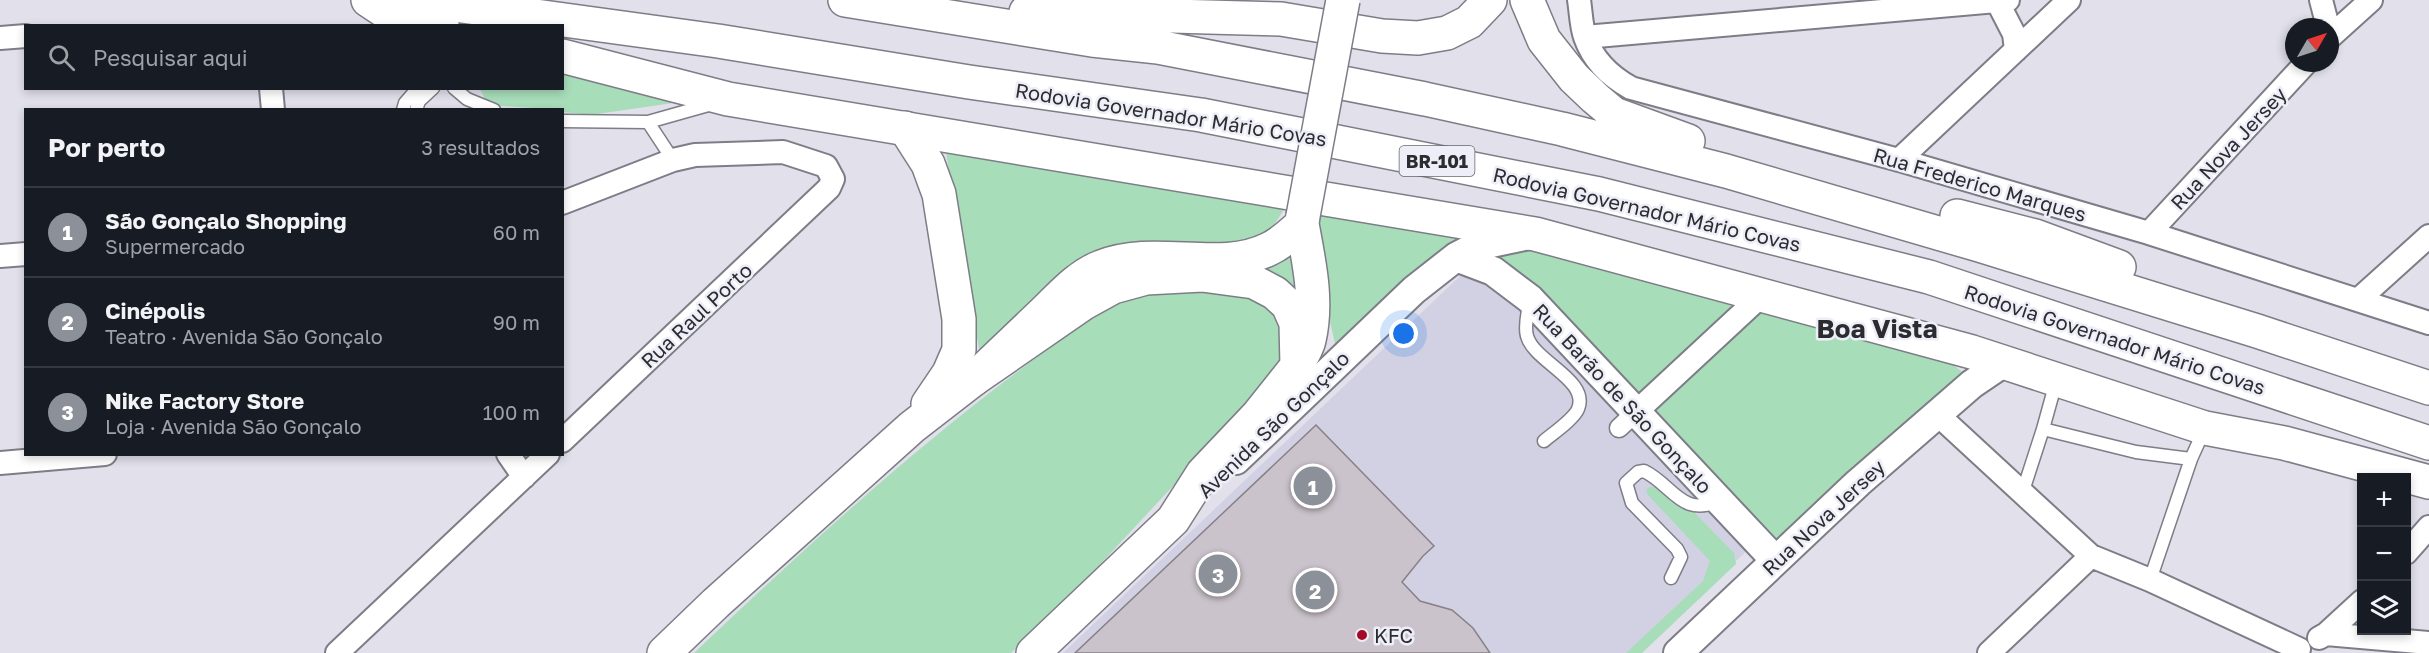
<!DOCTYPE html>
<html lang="pt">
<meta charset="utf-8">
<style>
:root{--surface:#171b24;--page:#242831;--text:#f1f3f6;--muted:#9ea1a6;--line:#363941;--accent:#8c9099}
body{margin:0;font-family:"Golos Text",sans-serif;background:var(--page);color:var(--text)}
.controls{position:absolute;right:18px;bottom:18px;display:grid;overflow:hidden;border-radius:0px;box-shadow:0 3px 9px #0003}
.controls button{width:54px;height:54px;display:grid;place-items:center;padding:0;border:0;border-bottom:2px solid var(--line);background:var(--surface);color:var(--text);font:30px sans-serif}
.compass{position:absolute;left:2285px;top:18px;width:54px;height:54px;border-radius:50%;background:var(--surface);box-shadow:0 3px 9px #0003;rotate:51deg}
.you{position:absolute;left:1404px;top:334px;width:21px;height:21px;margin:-15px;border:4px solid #fff;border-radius:50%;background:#1a73e8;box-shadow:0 0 0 9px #1a73e833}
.badge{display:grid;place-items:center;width:39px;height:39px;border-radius:50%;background:var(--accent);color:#fff;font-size:20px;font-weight:700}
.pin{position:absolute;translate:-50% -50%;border:3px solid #fff;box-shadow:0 2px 6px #0006}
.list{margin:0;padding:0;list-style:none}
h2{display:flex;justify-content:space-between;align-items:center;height:78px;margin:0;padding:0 24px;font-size:26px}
h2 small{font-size:20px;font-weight:400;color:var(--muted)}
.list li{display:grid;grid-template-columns:39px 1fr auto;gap:18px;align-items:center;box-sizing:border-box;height:90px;padding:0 24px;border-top:2px solid var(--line)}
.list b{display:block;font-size:22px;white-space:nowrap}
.list p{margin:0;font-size:20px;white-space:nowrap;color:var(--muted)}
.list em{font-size:20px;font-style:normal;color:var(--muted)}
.icon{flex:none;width:33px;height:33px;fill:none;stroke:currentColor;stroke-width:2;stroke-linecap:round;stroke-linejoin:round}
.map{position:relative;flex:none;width:2429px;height:653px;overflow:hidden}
.search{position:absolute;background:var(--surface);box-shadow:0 3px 9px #0003;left:24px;top:24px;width:540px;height:66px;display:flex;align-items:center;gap:15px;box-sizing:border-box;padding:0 21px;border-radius:0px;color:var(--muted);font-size:22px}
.panel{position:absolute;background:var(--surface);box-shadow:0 3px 9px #0003;left:24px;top:108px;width:540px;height:348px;border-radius:0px}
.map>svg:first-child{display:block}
.built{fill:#d2d1e3}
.green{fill:#a8ddba}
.building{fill:#cbc3cb;stroke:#888087;stroke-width:1.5}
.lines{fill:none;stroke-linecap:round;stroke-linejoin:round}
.service-casing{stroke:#7e7d87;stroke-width:15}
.pedestrian-casing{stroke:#7e7d87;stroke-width:21}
.minor-casing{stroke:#7e7d87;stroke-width:26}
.tertiary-casing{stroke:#7e7d87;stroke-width:32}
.secondary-casing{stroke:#7e7d87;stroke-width:36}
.motorway-casing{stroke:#7e7d87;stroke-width:36}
.service{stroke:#fff;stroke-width:12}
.pedestrian{stroke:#fff;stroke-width:18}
.minor{stroke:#fff;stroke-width:22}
.tertiary{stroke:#fff;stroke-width:28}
.secondary{stroke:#fff;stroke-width:33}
.motorway{stroke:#fff;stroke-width:33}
.motorway-bridge-casing{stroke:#7e7d87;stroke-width:36;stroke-linecap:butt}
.motorway-bridge{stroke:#fff;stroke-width:33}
.poi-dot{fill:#a50928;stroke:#eeeef8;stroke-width:2}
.labels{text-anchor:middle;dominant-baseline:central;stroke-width:5;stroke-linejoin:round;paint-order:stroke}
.shield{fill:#eeeef8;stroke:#66666c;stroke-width:1.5}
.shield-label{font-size:18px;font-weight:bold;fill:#2c2c30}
.street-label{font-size:20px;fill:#2c2c30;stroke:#eeeef8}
.poi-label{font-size:20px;fill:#2c2c30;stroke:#eeeef8;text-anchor:start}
.district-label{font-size:26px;font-weight:bold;fill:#2c2c30;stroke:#eeeef8}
</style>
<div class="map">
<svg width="2429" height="653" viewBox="0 0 2429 653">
<rect width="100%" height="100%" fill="#e1e0eb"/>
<path class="built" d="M1478 259 1756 542 1639 653H1063Z"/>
<path class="green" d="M563 70 694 100 590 115 563 112 562 110 488 105 481 91 476 89 562 88Z
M945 147 1285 201 1283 211 1272 228 1246 243 1108 250 982 367Z
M1315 209 1482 235 1336 348 1320 277Z
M1294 239 1305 301 1247 264Z
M1534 245 1944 357 1962 372 1779 544 1531 280 1483 256Z
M1189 290 1265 299 1281 311 1292 358 1067 600 1011 653H694C806 547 921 441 1047 350 1068 335 1107 302 1130 295 1146 290 1172 292 1189 290Z
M1649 487H1656L1670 501 1680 507 1692 510 1734 553 1736 564 1642 653H1626L1703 581 1710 561 1648 495 1646 490Z"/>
<path class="building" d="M1316 425 1434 546 1423 556 1402 582 1420 601 1452 610 1473 628 1490 653H1075Z"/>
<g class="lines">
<g class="service-casing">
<path id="service" d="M454 88 467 99 494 110
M403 110 405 103 418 88
M416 110 419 101 433 88
M562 121 648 122 712 104
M648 122 673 160
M1529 303C1528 313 1524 326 1527 336 1534 362 1590 380 1578 409 1574 419 1552 434 1544 441
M2056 382 2043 429 2136 452 2191 459 2205 428
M2022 494 2043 429
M1671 578 1681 557 1677 549 1632 503 1626 483 1638 472 1644 471C1673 485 1682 519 1720 500
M2150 580 2191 459"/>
</g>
<g class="pedestrian-casing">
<path id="pedestrian" d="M1619 428 1636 412"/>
</g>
<g class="minor-casing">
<path id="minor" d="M1579 0C1581 12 1581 26 1585 37 1593 60 1611 77 1631 88L1899 160 2149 233 2429 323
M2321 0 2328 27
M1997 1 2014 34 2016 50
M1585 37 2008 0
M2330 37 2371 0
M0 38 26 36
M271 88 273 110
M1899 160 2069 0
M562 203 673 160 695 155 783 152 826 166 833 179 829 188 562 441
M2149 233 2306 63
M0 256 26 254
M2358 300 2429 236
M1636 412 1761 296
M1937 414 2091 556 2150 580 2299 649
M508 454 524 477
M0 463 105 454
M2406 553 2429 527
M2326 634 2429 643
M2319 638 2326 634 2362 601
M337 653 548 454
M1989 653 2091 556"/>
</g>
<g class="tertiary-casing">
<path id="tertiary" d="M1456 257 1493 271 1530 299 1775 560
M1236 460 1414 290 1456 257 1477 246 1529 235
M1678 653 1858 483 1972 384 2003 363"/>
</g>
<g class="secondary-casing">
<path id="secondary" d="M905 128 928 164 939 194 959 319V350L949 373 928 404
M664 653 716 603 912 427 974 379 1084 303 1113 287 1146 278 1202 275 1254 282 1275 293 1288 305 1296 323 1297 366 1258 415 1203 473 1173 520 1033 653"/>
</g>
<g class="motorway-casing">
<path id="motorway" d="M368 0 383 10 442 25
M418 0 718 41 969 82 1201 115 1599 194 1929 277 2429 443
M845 0 1092 40 1158 47 1425 99 1562 129 1726 171 1979 245 2257 331 2429 388
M1527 0 1544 40 1574 78 1595 98 1614 114 1688 141
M1026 12 1281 19 1382 36 1418 38 1447 33 1469 22 1490 0
M562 56 728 99 1535 234 1972 352 2205 428 2284 443 2429 482
M1957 216 2035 236 2119 267
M1297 366C1301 357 1307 349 1309 340 1318 301 1309 262 1302 224L1303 216
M974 379C996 358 1018 337 1041 315 1059 298 1077 276 1101 267 1155 245 1219 274 1269 249 1282 243 1292 233 1302 224"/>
</g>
<use href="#service" class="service"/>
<use href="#pedestrian" class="pedestrian"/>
<use href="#minor" class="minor"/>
<use href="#tertiary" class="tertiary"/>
<use href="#secondary" class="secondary"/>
<use href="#motorway" class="motorway"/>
<g class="motorway-bridge-casing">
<path id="motorway-bridge" d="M1303 216 1343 0"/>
</g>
<use href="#motorway-bridge" class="motorway-bridge"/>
</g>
<circle class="poi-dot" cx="1362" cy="635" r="6"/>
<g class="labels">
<rect class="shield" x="1399.5" y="146" width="75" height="30" rx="4.5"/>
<g class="shield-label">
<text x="1437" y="161">BR-101</text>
</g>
<g class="street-label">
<text transform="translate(1171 114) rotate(9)">Rodovia Governador Mário Covas</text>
<text transform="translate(2228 148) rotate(-47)">Rua Nova Jersey</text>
<text transform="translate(1980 184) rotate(16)">Rua Frederico Marques</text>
<text transform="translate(1647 209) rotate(13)">Rodovia Governador Mário Covas</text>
<text transform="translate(696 315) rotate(-43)">Rua Raul Porto</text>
<text transform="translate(2115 339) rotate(18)">Rodovia Governador Mário Covas</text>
<text transform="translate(1623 398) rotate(47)">Rua Barão de São Gonçalo</text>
<text transform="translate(1273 424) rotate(-44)">Avenida São Gonçalo</text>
<text transform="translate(1823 517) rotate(-43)">Rua Nova Jersey</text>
</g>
<g class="poi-label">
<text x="1374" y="635">KFC</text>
</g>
<g class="district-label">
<text x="1877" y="328">Boa Vista</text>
</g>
</g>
</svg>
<div class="controls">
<button>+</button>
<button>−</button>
<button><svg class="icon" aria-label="layers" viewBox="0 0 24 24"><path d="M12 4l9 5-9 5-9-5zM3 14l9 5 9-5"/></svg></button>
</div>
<svg class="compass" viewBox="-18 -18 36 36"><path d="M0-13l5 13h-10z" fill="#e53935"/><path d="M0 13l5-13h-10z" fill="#9ea1a6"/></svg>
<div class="you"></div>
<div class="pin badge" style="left:1313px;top:486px">1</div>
<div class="pin badge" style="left:1315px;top:590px">2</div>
<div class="pin badge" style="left:1218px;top:574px">3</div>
<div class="search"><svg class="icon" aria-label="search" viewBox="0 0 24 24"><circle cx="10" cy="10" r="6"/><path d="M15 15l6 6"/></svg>Pesquisar aqui</div>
<section class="panel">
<h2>Por perto<small>3 resultados</small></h2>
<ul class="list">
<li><span class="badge">1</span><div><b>São Gonçalo Shopping</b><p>Supermercado</p></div><em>60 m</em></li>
<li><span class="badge">2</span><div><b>Cinépolis</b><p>Teatro · Avenida São Gonçalo</p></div><em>90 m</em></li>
<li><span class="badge">3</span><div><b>Nike Factory Store</b><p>Loja · Avenida São Gonçalo</p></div><em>100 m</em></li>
</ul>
</section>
</div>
